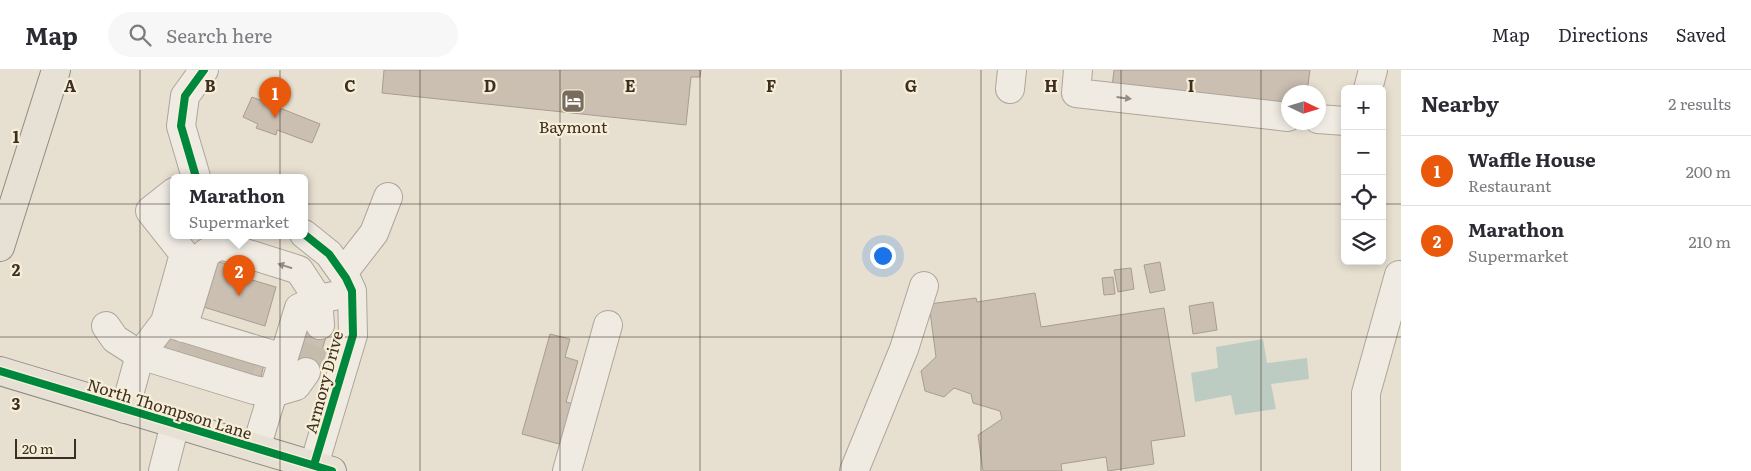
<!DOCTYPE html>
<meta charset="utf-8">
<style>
:root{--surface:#fff;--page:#f7f7f7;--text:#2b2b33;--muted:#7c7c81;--line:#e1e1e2;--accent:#ea580c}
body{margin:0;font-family:Literata,serif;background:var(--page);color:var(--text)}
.controls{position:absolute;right:15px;top:15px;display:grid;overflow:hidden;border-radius:8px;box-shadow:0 2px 8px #0003}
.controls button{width:45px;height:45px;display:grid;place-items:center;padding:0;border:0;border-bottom:1px solid var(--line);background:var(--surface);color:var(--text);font:25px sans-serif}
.compass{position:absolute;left:1281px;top:15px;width:45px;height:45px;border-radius:50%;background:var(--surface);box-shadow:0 2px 8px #0003;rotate:94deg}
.scale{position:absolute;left:15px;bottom:12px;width:61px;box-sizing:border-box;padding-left:5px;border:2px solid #3d2e20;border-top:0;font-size:14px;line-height:18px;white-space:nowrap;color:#3d2e20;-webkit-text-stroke:4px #f7eed8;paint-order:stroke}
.you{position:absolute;left:882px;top:185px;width:18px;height:18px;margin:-12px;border:4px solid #fff;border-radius:50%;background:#1a73e8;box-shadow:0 0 0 8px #1a73e833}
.badge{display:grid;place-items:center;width:32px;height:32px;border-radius:50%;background:var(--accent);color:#fff;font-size:16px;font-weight:700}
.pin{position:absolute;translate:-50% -41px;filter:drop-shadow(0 1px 2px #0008)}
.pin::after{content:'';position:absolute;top:26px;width:18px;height:15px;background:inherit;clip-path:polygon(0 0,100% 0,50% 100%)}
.popup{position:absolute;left:170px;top:104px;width:138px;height:65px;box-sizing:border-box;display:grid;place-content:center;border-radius:8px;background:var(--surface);filter:drop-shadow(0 1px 4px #0005);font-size:16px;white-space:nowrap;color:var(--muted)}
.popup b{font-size:19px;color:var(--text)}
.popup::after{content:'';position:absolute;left:50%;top:100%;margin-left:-10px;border:10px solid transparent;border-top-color:var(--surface)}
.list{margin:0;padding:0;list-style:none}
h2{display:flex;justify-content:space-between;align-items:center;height:65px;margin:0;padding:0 20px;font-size:21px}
h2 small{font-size:16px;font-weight:400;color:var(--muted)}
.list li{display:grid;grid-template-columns:32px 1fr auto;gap:15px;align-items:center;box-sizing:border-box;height:70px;padding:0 20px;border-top:1px solid var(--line)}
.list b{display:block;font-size:19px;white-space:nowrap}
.list p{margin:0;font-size:16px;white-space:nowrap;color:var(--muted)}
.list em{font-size:16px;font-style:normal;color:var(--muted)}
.icon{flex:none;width:28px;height:28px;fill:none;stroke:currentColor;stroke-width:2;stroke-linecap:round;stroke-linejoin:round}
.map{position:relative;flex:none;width:1401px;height:401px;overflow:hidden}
header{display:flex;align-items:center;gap:30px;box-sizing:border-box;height:70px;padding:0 25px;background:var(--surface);border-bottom:1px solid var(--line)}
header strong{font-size:24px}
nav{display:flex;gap:28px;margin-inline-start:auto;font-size:18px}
.search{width:350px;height:45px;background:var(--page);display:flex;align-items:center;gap:12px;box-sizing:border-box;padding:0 18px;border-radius:28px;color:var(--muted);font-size:19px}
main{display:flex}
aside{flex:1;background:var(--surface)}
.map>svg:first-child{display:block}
.water{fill:#bcccc2}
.building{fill:#cbbfb2;stroke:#a89c90}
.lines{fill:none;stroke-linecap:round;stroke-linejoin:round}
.minor-tunnel{stroke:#c5bcae;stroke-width:28;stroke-dasharray:28 14;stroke-linecap:butt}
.minor-casing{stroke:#ada599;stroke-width:30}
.major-casing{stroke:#928b80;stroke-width:30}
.minor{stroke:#efebe3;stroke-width:28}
.major{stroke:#e6e1d4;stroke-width:28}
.cycleway-casing{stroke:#f7eed8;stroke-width:11}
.cycleway{stroke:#00873e;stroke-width:8}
.oneway{fill:#968c82}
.grid{fill:none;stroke:#3d2e20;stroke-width:1;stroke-opacity:0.55}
.labels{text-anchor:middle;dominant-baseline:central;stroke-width:4.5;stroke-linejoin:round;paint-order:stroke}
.poi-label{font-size:16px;fill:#3d2e20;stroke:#f7eed8}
.street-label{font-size:16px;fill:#3d2e20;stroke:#f7eed8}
.grid-label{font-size:16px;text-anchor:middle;font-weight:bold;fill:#3d2e20;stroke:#f7eed8;stroke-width:4.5;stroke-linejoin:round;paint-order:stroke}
</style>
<header>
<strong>Map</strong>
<div class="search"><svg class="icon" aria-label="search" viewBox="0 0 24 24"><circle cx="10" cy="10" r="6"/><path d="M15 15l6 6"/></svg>Search here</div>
<nav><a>Map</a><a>Directions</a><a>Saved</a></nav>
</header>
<main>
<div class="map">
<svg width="1401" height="401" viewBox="0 0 1401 401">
<rect width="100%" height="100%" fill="#e7e0d1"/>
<path class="water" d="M1263 269 1267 293 1307 288 1309 309 1271 314 1276 339 1235 345 1231 325 1195 332 1191 303 1218 298 1216 277Z"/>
<path class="building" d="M384 0H701L700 7H691L686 55 382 23Z
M1114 0H1310L1307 22H1288V34L1112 17Z
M252 27 320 54 312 73 277 60 276 65 256 58 258 54 243 47Z
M214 191 227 194 225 202 276 217 265 256 197 235Z
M1160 192 1165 220 1150 223 1144 195Z
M1131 198 1134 219 1118 222 1114 200Z
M1113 207 1115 224 1104 225 1102 208Z
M1035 223 1041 257 1164 238 1185 366 1151 371 1154 394 1108 401 1106 387 1061 394 1062 401H983L978 365 1002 349 1000 341 973 333 971 324 954 318 944 327 925 321 921 301 936 287 929 234 976 228 977 232Z
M1213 232 1217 260 1193 264 1189 236Z
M308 252 329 258 314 304 301 300 304 286 299 283Z
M550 264 570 269 565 287 578 291 566 332 574 334 563 375 522 364Z
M168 265 264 294 259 316 162 286Z"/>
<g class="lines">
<path class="minor-tunnel" d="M188 294 195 273
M211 302 219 280
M306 302 320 255
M237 309 243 288"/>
<g class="minor-casing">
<path id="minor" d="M1078 0 1076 23 1288 47
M1010 19 1012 0
M1368 19 1373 0
M1318 49 1345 51
M196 107 181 56 185 26 204 0
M304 164 329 184 346 208 352 221 353 265 314 395
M343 203 374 163 388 127
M165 252 184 184 150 141 174 122
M106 256 115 269 140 285 125 339
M183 258 206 183 220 175 299 200 318 229 320 255
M283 288 165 252 140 285 254 320 272 323 296 316 306 302
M256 378 299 238 318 229 334 226
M163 401 175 354
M567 401 608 255
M854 401 904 279 924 216
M1366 401V323L1399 205"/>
</g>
<g class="major-casing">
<path id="major" d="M0 177 56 0
M0 301 332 401"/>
</g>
<use href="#minor" class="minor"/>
<use href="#major" class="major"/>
<g class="cycleway-casing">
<path id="cycleway" d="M196 107 181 56 185 26 204 0
M304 164 329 184 346 208 352 221 353 265 314 395
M0 301 332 401"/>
</g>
<use href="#cycleway" class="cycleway"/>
</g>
<defs><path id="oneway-solid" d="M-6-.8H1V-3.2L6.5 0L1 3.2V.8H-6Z" transform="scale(1.25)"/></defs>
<g class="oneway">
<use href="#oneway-solid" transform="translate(1124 28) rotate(7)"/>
<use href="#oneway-solid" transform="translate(285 196) rotate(-162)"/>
</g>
<path class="grid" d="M140 0V401M280 0V401M420 0V401M560 0V401M700 0V401M841 0V401M981 0V401M1121 0V401M1261 0V401M0 134H1345M1382 134H1401M0 267H1401"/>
<defs>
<g id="hotel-square" transform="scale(1.25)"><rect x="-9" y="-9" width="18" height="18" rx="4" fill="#786c5e" stroke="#f7eed8"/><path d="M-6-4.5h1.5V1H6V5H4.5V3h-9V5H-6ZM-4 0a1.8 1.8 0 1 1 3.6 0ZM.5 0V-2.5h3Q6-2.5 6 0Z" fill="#fff"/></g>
</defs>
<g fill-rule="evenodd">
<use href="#hotel-square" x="573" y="31"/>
</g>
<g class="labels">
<g class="poi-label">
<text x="573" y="56">Baymont</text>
</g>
<g class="street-label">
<text transform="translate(323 312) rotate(-75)">Armory Drive</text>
<text transform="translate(170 338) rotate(17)">North Thompson Lane</text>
</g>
</g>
<g class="grid-label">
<text x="70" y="22">A</text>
<text x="210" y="22">B</text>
<text x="350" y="22">C</text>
<text x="490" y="22">D</text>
<text x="630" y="22">E</text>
<text x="771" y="22">F</text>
<text x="911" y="22">G</text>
<text x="1051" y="22">H</text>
<text x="1191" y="22">I</text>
<text x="16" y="73">1</text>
<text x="16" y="206">2</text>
<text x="16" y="340">3</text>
</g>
</svg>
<div class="controls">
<button>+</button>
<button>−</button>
<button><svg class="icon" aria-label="locate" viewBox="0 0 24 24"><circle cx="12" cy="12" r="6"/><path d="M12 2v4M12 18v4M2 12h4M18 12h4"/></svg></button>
<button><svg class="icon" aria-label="layers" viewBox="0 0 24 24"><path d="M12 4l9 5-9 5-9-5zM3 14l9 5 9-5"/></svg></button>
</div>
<svg class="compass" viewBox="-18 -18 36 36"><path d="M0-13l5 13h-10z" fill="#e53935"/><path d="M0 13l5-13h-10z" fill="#7c7c81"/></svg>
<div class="scale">20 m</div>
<div class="you"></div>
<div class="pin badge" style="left:275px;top:48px">1</div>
<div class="pin badge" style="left:239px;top:226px">2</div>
<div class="popup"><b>Marathon</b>Supermarket</div>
</div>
<aside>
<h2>Nearby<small>2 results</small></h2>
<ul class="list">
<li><span class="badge">1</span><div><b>Waffle House</b><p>Restaurant</p></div><em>200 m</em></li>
<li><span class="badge">2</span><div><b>Marathon</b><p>Supermarket</p></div><em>210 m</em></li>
</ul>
</aside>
</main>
